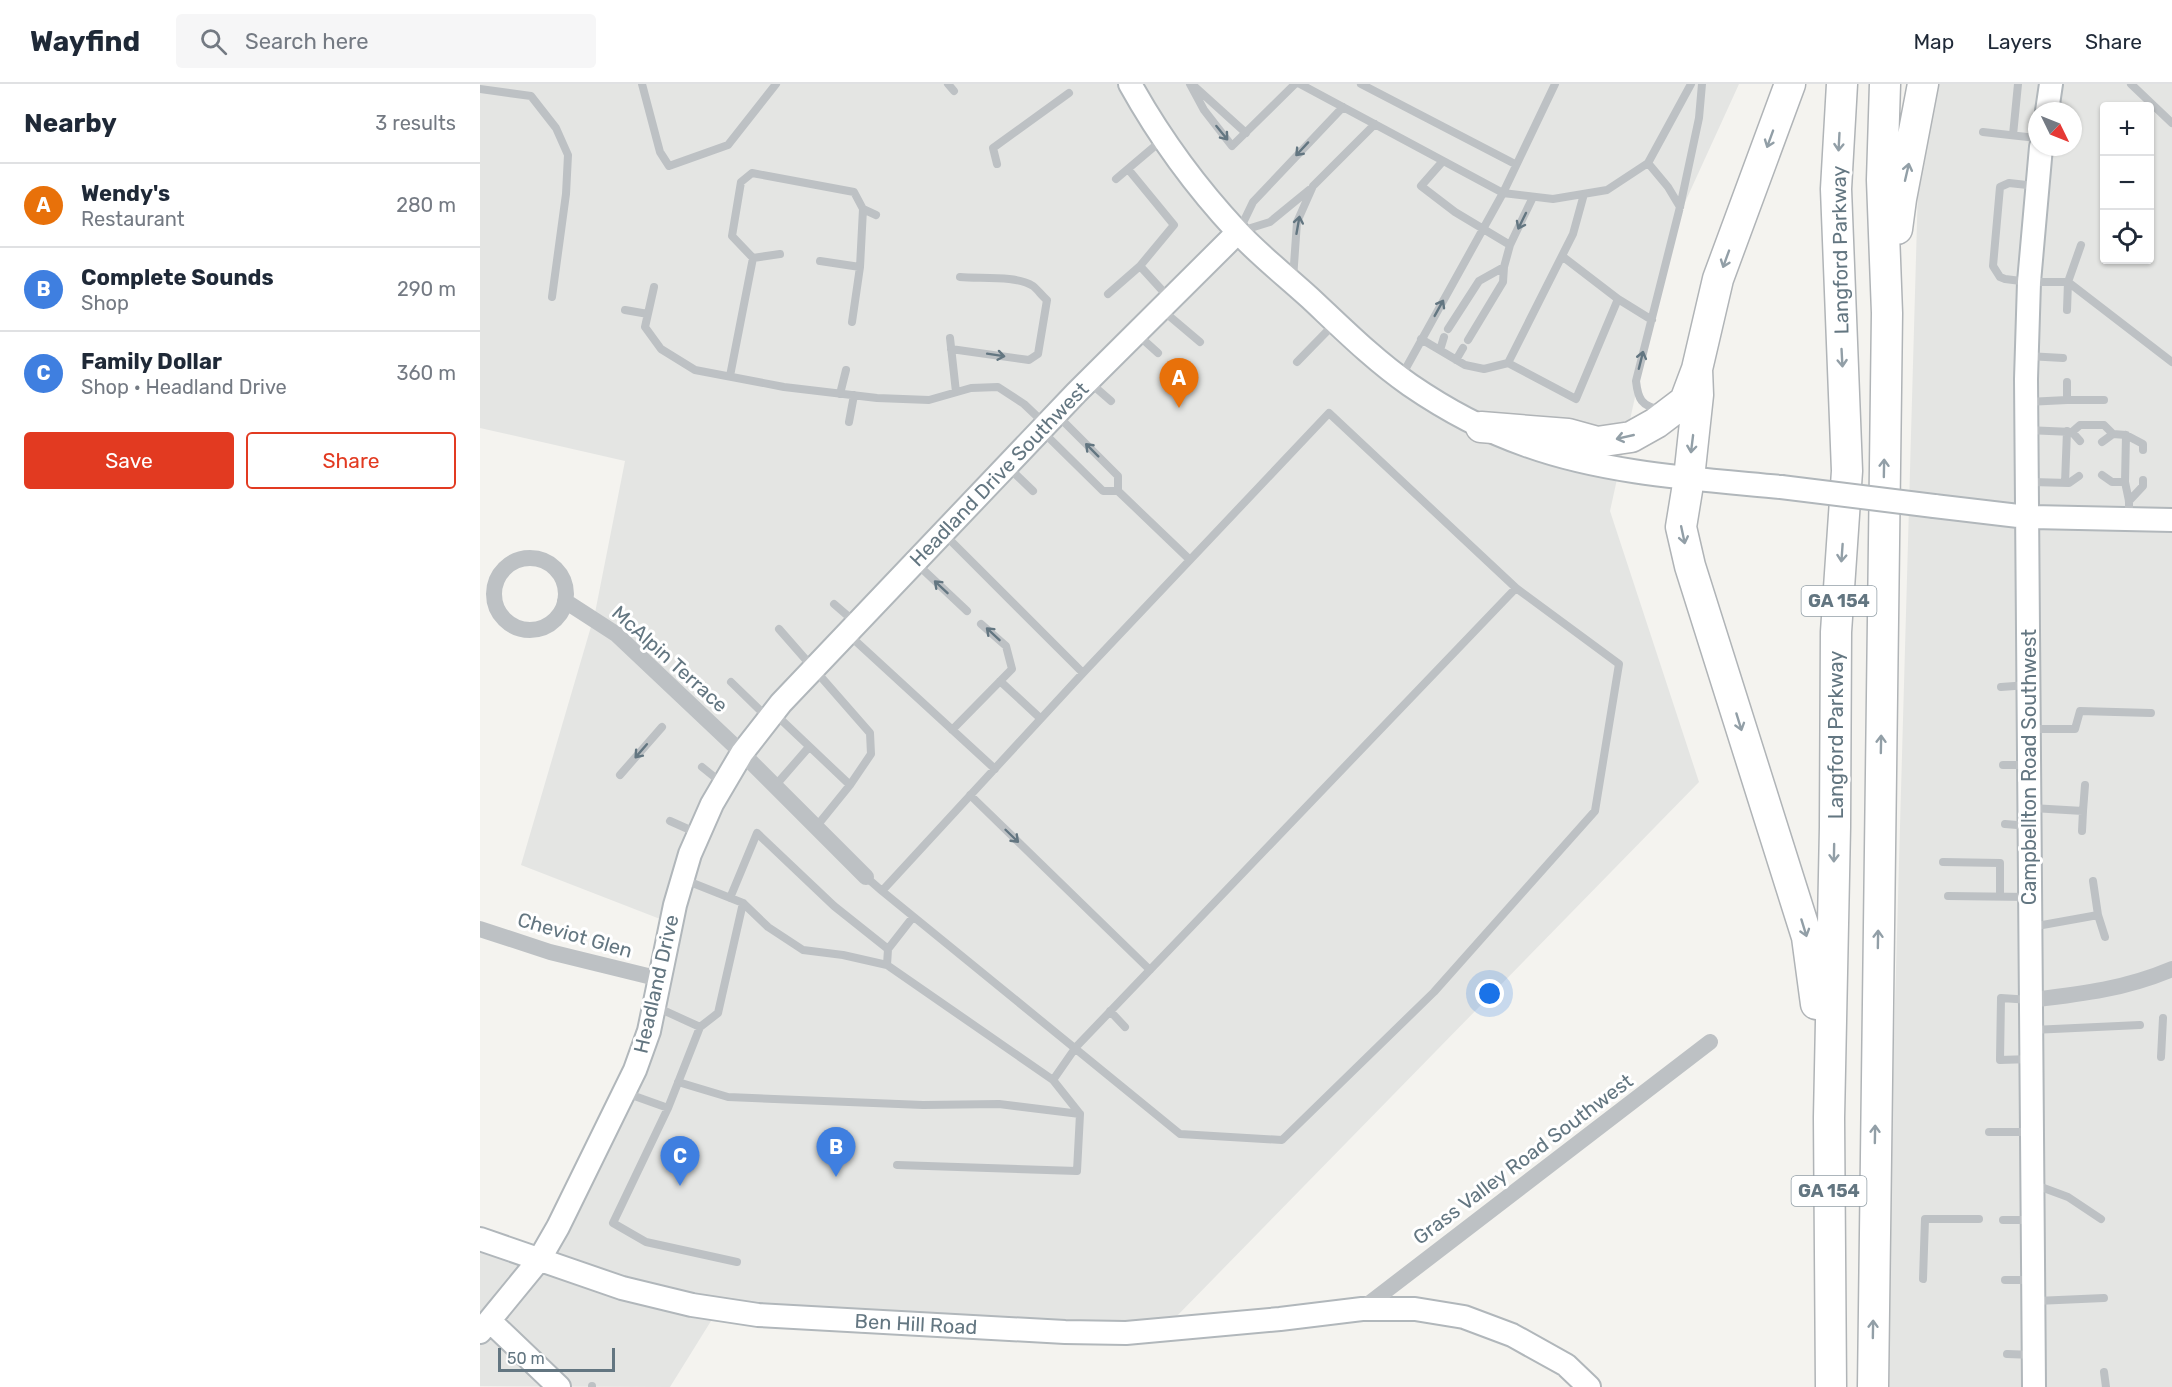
<!DOCTYPE html>
<meta charset="utf-8">
<style>
:root{--surface:#fff;--page:#f6f6f7;--text:#1f2937;--muted:#747a83;--line:#e0e1e3;--accent:#e23a21}
body{margin:0;font-family:Rubik,sans-serif;background:var(--page);color:var(--text)}
.controls{position:absolute;right:18px;top:18px;display:grid;overflow:hidden;border-radius:6px;box-shadow:0 2px 4px #0004}
.controls button{width:54px;height:54px;display:grid;place-items:center;padding:0;border:0;border-bottom:2px solid var(--line);background:var(--surface);color:var(--text);font:30px sans-serif}
.compass{position:absolute;left:1548px;top:18px;width:54px;height:54px;border-radius:50%;background:var(--surface);box-shadow:0 2px 4px #0004;rotate:133deg}
.scale{position:absolute;left:18px;bottom:15px;width:117px;box-sizing:border-box;padding-left:6px;border:3px solid #637681;border-top:0;font-size:16px;line-height:21px;white-space:nowrap;color:#637681;-webkit-text-stroke:4px #fff;paint-order:stroke}
.you{position:absolute;left:1010px;top:910px;width:21px;height:21px;margin:-15px;border:4px solid #fff;border-radius:50%;background:#1a73e8;box-shadow:0 0 0 9px #1a73e833}
.badge{display:grid;place-items:center;width:39px;height:39px;border-radius:50%;background:var(--accent);color:#fff;font-size:20px;font-weight:700}
.pin{position:absolute;translate:-50% -50px;filter:drop-shadow(0 2px 3px #0008)}
.pin::after{content:'';position:absolute;top:32px;width:21px;height:18px;background:inherit;clip-path:polygon(0 0,100% 0,50% 100%)}
.list{margin:0;padding:0;list-style:none}
h2{display:flex;justify-content:space-between;align-items:center;height:78px;margin:0;padding:0 24px;font-size:26px}
h2 small{font-size:20px;font-weight:400;color:var(--muted)}
.list li{display:grid;grid-template-columns:39px 1fr auto;gap:18px;align-items:center;box-sizing:border-box;height:84px;padding:0 24px;border-top:2px solid var(--line)}
.list b{display:block;font-size:22px;white-space:nowrap}
.list p{margin:0;font-size:20px;white-space:nowrap;color:var(--muted)}
.list em{font-size:20px;font-style:normal;color:var(--muted)}
.actions{display:flex;gap:12px;padding:18px 24px}
.actions a{flex:1;padding:14px 0;border:2px solid var(--accent);border-radius:6px;text-align:center;font-size:21px;color:var(--accent)}
.actions .main{background:var(--accent);color:#fff}
.icon{flex:none;width:33px;height:33px;fill:none;stroke:currentColor;stroke-width:2;stroke-linecap:round;stroke-linejoin:round}
.map{position:relative;flex:none;width:1692px;height:1303px;overflow:hidden}
header{display:flex;align-items:center;gap:36px;box-sizing:border-box;height:84px;padding:0 30px;background:var(--surface);border-bottom:2px solid var(--line)}
header strong{font-size:28px}
nav{display:flex;gap:33px;margin-inline-start:auto;font-size:21px}
.search{width:420px;height:54px;background:var(--page);display:flex;align-items:center;gap:15px;box-sizing:border-box;padding:0 21px;border-radius:6px;color:var(--muted);font-size:22px}
main{display:flex}
aside{flex:1;background:var(--surface)}
.map>svg:first-child{display:block}
.built{fill:#e4e5e3;fill-rule:evenodd}
.lines{fill:none;stroke-linecap:round;stroke-linejoin:round}
.secondary-casing{stroke:#b1b7bb;stroke-width:26}
.highway-casing{stroke:#b0b4b7;stroke-width:33}
.lane{stroke:#bdc1c4;stroke-width:8}
.street{stroke:#bdc1c4;stroke-width:16}
.secondary{stroke:#fff;stroke-width:22}
.highway{stroke:#fff;stroke-width:30}
.secondary-bridge-casing{stroke:#b1b7bb;stroke-width:26;stroke-linecap:butt}
.secondary-bridge{stroke:#fff;stroke-width:22}
.oneway{stroke:#637681}
.oneway2{stroke:#929fa7}
.labels{text-anchor:middle;dominant-baseline:central;stroke-width:6;stroke-linejoin:round;paint-order:stroke}
.shield{fill:#fff;stroke:#929fa7;stroke-width:1.5}
.shield-label{font-size:18px;font-weight:bold;fill:#637681}
.street-label{font-size:20px;fill:#637681;stroke:#fff}
</style>
<header>
<strong>Wayfind</strong>
<div class="search"><svg class="icon" aria-label="search" viewBox="0 0 24 24"><circle cx="10" cy="10" r="6"/><path d="M15 15l6 6"/></svg>Search here</div>
<nav><a>Map</a><a>Layers</a><a>Share</a></nav>
</header>
<main>
<aside>
<h2>Nearby<small>3 results</small></h2>
<ul class="list">
<li><span class="badge" style="background:#e8710a">A</span><div><b>Wendy's</b><p>Restaurant</p></div><em>280 m</em></li>
<li><span class="badge" style="background:#3f7fe0">B</span><div><b>Complete Sounds</b><p>Shop</p></div><em>290 m</em></li>
<li><span class="badge" style="background:#3f7fe0">C</span><div><b>Family Dollar</b><p>Shop · Headland Drive</p></div><em>360 m</em></li>
</ul>
<div class="actions"><a class="main">Save</a><a>Share</a></div>
</aside>
<div class="map">
<svg width="1692" height="1303" viewBox="0 0 1692 1303">
<rect width="100%" height="100%" fill="#f4f3ef"/>
<path class="built" d="M0 0H1259L1191 149 1130 427 1219 698 693 1236 231 1237 190 1303 0 1302V1164L48 1179 123 1052 193 840 41 781 115 529 145 377 0 344Z
M1444 0H1692V1303H1406V1241L1440 31ZM1624 22H1670V176H1624ZM1557 27H1593V63H1557Z"/>
<g class="lines">
<g class="secondary-casing">
<path id="secondary" d="M650 0C680 54 715 102 757 147 779 171 806 192 830 214 862 244 894 276 930 301 965 325 1006 347 1046 361 1126 390 1218 395 1301 403
M1567 27 1571 0
M1454 422 1547 433 1692 436
M0 1155 142 1204 212 1221 278 1231 585 1248 646 1249 800 1235 882 1225H935L984 1233 1032 1251 1086 1281 1109 1303
M10 1237 79 1303
M0 1248 59 1176 78 1143 155 986 169 947 195 821 210 770 232 720 262 669 301 619 596 309 758 148
M1554 1303 1546 295 1549 198 1561 63"/>
</g>
<g class="highway-casing">
<path id="highway" d="M1417 145 1421 115 1443 0
M1217 285 1218 311 1209 394 1201 443 1210 482 1327 853 1336 920
M1001 343 1088 350 1117 358 1151 353 1176 339 1205 317 1217 285 1238 195 1310 0
M1351 1303 1349 1034 1355 743 1356 548 1367 387 1356 105 1362 0
M1393 1303 1407 229 1402 96 1405 0"/>
</g>
<path class="lane" d="M162 0 180 68 189 82 248 61 296 0
M468 0 474 7
M710 0 724 26 752 62 815 0
M820 0 1023 109 1073 115 1127 106 1168 79 1211 0
M881 0 1035 80
M1651 0 1692 39
M714 2 766 49
M0 5 51 12 76 44 88 71 86 110 72 213
M1503 48 1557 54
M1533 51 1538 0
M963 77 941 102 975 128 1030 161
M1168 79 1188 103 1200 123
M517 80 513 64 589 9
M636 95 682 56
M1556 102 1529 99 1520 103 1513 182 1520 193 1525 195 1549 198H1588L1692 278
M760 145 773 118 863 23
M761 147 790 138 829 106
M1082 172 1138 215
M273 174 300 170
M340 177 380 183
M660 182 690 215
M813 195 817 138 833 102 895 40
M174 203 165 243 181 265 215 286 304 303 397 314 449 316 491 304 518 303 544 320 564 339
M628 210 660 182 694 141 648 85
M681 225 720 258
M145 226 168 230
M1587 226 1588 198 1601 161
M372 238 380 183 383 125
M968 245 999 197 1024 183 1030 161 1053 113
M658 251 678 269
M470 254 476 308
M941 255 985 281 1004 285 1028 279 1096 315 1138 215 1172 236
M988 256 1023 198 1024 183
M471 265 549 276 558 270 567 216C562 212 558 206 553 202 536 191 500 195 480 193
M960 266 964 253
M1547 272 1583 274
M976 276 983 264
M817 278 856 238
M1028 279 1093 150 1104 110
M250 292 273 174 252 152 261 98 272 89 374 108 383 125 396 131
M921 293 1023 109 1075 0
M608 297 631 317
M360 310 366 286
M1587 316H1624
M1548 318 1587 316V298
M1181 326C1161 322 1158 315 1156 297L1200 123 1219 34 1222 0
M577 331 638 392V407
M369 338 374 311
M561 346 623 407H638L709 475
M1547 346 1592 348 1600 341H1624L1633 350 1646 351 1645 398 1649 417V433
M1592 348 1600 357
M1646 351 1663 360V366
M1622 358 1633 350
M527 382 553 407
M1622 391 1632 398H1645
M1547 398 1589 399 1599 392
M1585 399 1587 347
M1649 417 1663 402V396
M463 449 603 589
M437 480 487 527
M354 520 376 539
M299 545 390 649 391 670 370 701 336 743
M369 551 515 685
M520 597 560 634
M251 598 287 633
M1521 603 1548 601
M294 629 370 701
M1550 645H1595L1600 627 1671 629
M472 646 532 585 526 562 501 540
M1523 681H1549
M222 683 243 700
M140 691 182 643
M295 702 329 663
M490 711 670 886
M1550 724 1603 727 1602 747
M1603 727 1605 701
M190 737 217 749
M1525 740 1549 742
M1463 778 1520 779V812
M386 793 402 807 603 589 849 329 1036 504 1139 580 1115 727 954 908 802 1056 700 1050 402 807
M205 796 263 819 288 843 323 866 363 871 407 881
M1613 797 1618 831 1625 853
M1468 812 1549 813
M250 814 277 749 354 822 408 865
M433 833 408 865 407 881 573 996 596 963 1036 504
M1551 843 1618 831
M1551 916 1521 914 1520 976 1551 975
M174 922 220 943 238 929 263 819
M630 927 645 943
M220 943 188 1024 133 1139 166 1158 257 1178
M1552 946 1660 941
M1681 973 1683 934
M198 998 248 1013 443 1021 519 1020 600 1030
M146 1009 188 1024
M1509 1048H1552
M417 1081 597 1087 600 1030 573 996
M1553 1100 1588 1113 1621 1135
M1523 1136H1553
M1443 1195 1445 1135H1499
M1525 1196H1552
M1556 1217 1624 1214
M1527 1270 1554 1271
M1624 1288 1626 1303
M112 1303V1302"/>
<path class="street" d="M14 510a36 36 0 1 1 72 0a36 36 0 1 1-72 0Z
M85 517 136 550 262 669 386 793
M0 845 70 868 180 895
M1551 916C1601 910 1645 905 1692 885
M882 1225 1230 958"/>
<use href="#secondary" class="secondary"/>
<use href="#highway" class="highway"/>
<g class="secondary-bridge-casing">
<path id="secondary-bridge" d="M1301 403 1454 422"/>
</g>
<use href="#secondary-bridge" class="secondary-bridge"/>
</g>
<defs><path id="oneway-shaft" d="M-6 0H5M1.5-3L5.5 0L1.5 3" fill="none" stroke-width="1.6" stroke-linecap="round" stroke-linejoin="round" transform="scale(1.5)"/></defs>
<g class="oneway">
<use href="#oneway-shaft" transform="translate(742 49) rotate(51)"/>
<use href="#oneway-shaft" transform="translate(822 65) rotate(133)"/>
<use href="#oneway-shaft" transform="translate(1042 137) rotate(116)"/>
<use href="#oneway-shaft" transform="translate(818 141) rotate(-80)"/>
<use href="#oneway-shaft" transform="translate(959 224) rotate(-61)"/>
<use href="#oneway-shaft" transform="translate(516 271) rotate(9)"/>
<use href="#oneway-shaft" transform="translate(1161 276) rotate(-76)"/>
<use href="#oneway-shaft" transform="translate(612 366) rotate(-135)"/>
<use href="#oneway-shaft" transform="translate(461 503) rotate(-137)"/>
<use href="#oneway-shaft" transform="translate(513 550) rotate(-137)"/>
<use href="#oneway-shaft" transform="translate(161 667) rotate(131)"/>
<use href="#oneway-shaft" transform="translate(532 752) rotate(44)"/>
</g>
<g class="oneway2">
<use href="#oneway-shaft" transform="translate(1290 55) rotate(110)"/>
<use href="#oneway-shaft" transform="translate(1359 58) rotate(93)"/>
<use href="#oneway-shaft" transform="translate(1427 88) rotate(-77)"/>
<use href="#oneway-shaft" transform="translate(1246 175) rotate(110)"/>
<use href="#oneway-shaft" transform="translate(1362 274) rotate(87)"/>
<use href="#oneway-shaft" transform="translate(1145 353) rotate(167)"/>
<use href="#oneway-shaft" transform="translate(1212 360) rotate(97)"/>
<use href="#oneway-shaft" transform="translate(1404 384) rotate(-89)"/>
<use href="#oneway-shaft" transform="translate(1203 451) rotate(78)"/>
<use href="#oneway-shaft" transform="translate(1362 469) rotate(94)"/>
<use href="#oneway-shaft" transform="translate(1259 638) rotate(73)"/>
<use href="#oneway-shaft" transform="translate(1401 660) rotate(-89)"/>
<use href="#oneway-shaft" transform="translate(1354 769) rotate(91)"/>
<use href="#oneway-shaft" transform="translate(1324 844) rotate(73)"/>
<use href="#oneway-shaft" transform="translate(1398 855) rotate(-89)"/>
<use href="#oneway-shaft" transform="translate(1395 1050) rotate(-89)"/>
<use href="#oneway-shaft" transform="translate(1393 1245) rotate(-89)"/>
</g>
<g class="labels">
<g class="shield">
<rect x="1321.5" y="502" width="75" height="30" rx="4.5"/>
<rect x="1311.5" y="1092" width="75" height="30" rx="4.5"/>
</g>
<g class="shield-label">
<text x="1359" y="517">GA 154</text>
<text x="1349" y="1107">GA 154</text>
</g>
<g class="street-label">
<text transform="translate(1360 166) rotate(-91)">Langford Parkway</text>
<text transform="translate(519 390) rotate(-46)">Headland Drive Southwest</text>
<text transform="translate(190 575) rotate(42)">McAlpin Terrace</text>
<text transform="translate(1356 651) rotate(-90)">Langford Parkway</text>
<text transform="translate(1549 683) rotate(-90)">Campbellton Road Southwest</text>
<text transform="translate(95 851) rotate(16)">Cheviot Glen</text>
<text transform="translate(176 900) rotate(-77)">Headland Drive</text>
<text transform="translate(1043 1075) rotate(-37)">Grass Valley Road Southwest</text>
<text transform="translate(436 1240) rotate(3)">Ben Hill Road</text>
</g>
</g>
</svg>
<div class="controls">
<button>+</button>
<button>−</button>
<button><svg class="icon" aria-label="locate" viewBox="0 0 24 24"><circle cx="12" cy="12" r="6"/><path d="M12 2v4M12 18v4M2 12h4M18 12h4"/></svg></button>
</div>
<svg class="compass" viewBox="-18 -18 36 36"><path d="M0-13l5 13h-10z" fill="#e53935"/><path d="M0 13l5-13h-10z" fill="#747a83"/></svg>
<div class="scale">50 m</div>
<div class="you"></div>
<div class="pin badge" style="left:699px;top:324px;background:#e8710a">A</div>
<div class="pin badge" style="left:356px;top:1093px;background:#3f7fe0">B</div>
<div class="pin badge" style="left:200px;top:1102px;background:#3f7fe0">C</div>
</div>
</main>
